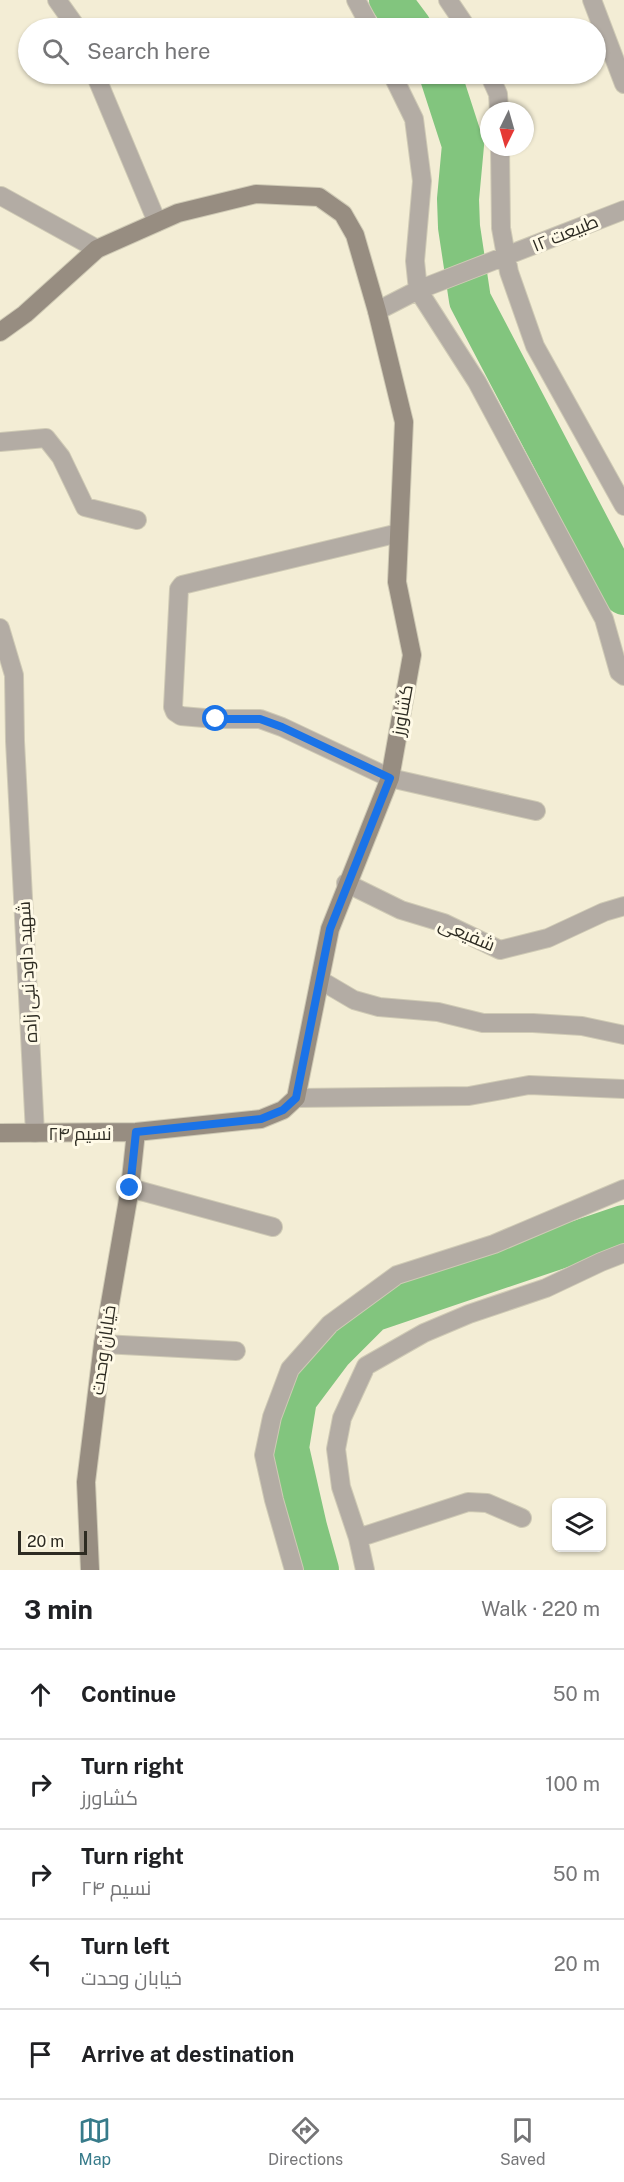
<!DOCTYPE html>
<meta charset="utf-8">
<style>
:root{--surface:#fff;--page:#f2f2f2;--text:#202124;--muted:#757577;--line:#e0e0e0;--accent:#377b8a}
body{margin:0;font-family:"Public Sans",Cairo,sans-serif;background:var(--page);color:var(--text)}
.controls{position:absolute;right:18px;bottom:18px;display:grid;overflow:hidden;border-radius:9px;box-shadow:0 2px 4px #0004}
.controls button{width:54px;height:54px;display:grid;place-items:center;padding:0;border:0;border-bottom:2px solid var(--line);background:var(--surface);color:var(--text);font:30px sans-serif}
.compass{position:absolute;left:480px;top:102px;width:54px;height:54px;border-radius:50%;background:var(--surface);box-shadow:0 2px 4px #0004;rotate:185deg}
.scale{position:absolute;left:18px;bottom:15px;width:69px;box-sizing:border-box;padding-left:6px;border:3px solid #2d2b22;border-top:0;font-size:16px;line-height:21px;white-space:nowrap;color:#2d2b22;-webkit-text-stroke:4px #fffae7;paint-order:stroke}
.stop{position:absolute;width:18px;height:18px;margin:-14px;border:4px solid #1a73e8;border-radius:50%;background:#fff}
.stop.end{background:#1a73e8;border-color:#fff;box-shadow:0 2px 6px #0008}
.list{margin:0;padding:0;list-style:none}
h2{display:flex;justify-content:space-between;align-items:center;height:78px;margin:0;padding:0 24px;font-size:26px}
h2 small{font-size:20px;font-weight:400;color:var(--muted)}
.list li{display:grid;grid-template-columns:39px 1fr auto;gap:18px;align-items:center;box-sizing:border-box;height:90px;padding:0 24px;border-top:2px solid var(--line)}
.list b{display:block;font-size:22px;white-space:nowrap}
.list p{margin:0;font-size:20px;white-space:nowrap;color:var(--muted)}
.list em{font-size:20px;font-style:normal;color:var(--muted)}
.icon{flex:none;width:33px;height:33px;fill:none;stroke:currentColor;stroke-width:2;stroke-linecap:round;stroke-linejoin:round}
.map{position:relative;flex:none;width:624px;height:1570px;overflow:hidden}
.search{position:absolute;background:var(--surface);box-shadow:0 2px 4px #0004;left:18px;right:18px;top:18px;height:66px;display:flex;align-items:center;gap:15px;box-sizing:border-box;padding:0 21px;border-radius:33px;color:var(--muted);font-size:22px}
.sheet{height:528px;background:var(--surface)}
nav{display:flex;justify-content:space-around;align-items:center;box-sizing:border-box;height:84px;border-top:2px solid var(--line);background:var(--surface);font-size:16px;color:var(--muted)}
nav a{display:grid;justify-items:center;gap:3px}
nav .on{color:var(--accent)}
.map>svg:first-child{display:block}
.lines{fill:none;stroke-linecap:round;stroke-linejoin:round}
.river{stroke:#82c57e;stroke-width:42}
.street-casing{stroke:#cfcab5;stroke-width:20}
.secondary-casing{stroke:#cfcab5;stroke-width:20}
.street{stroke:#b3aca4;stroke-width:18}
.secondary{stroke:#978d81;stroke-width:18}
.route{stroke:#1a73e8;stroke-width:8}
.labels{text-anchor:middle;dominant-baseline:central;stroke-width:6;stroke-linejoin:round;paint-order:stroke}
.street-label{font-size:18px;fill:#2d2b22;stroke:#fffae7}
</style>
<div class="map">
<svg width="624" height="1570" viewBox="0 0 624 1570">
<rect width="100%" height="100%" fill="#f3edd5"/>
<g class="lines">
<path class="river" d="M390 0 411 28
M440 74 463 145 458 199 459 227 470 300 624 594
M318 1570 306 1527 288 1448 296 1399 332 1351 372 1311 624 1226"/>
<g class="street-casing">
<path id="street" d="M57 0 77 28
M356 0 371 28
M448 0 467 28
M592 0 624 84
M95 74 157 222
M392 74 414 119 422 181 415 261 418 290 477 382 604 619 619 672 624 676
M489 74 498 94 499 111
M500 147 501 228 509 272 535 346 624 506
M1 196 97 249
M377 311 418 290 624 210
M0 442 46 438 61 457 85 507 137 520
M399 533 182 585 179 589 173 707 175 712 181 716 216 719H260L282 727 390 778 536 811
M0 628 14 675 15 741 35 1133
M346 883 401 910 444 923 500 950 548 938 604 912 624 906
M320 980 354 1000 379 1007 438 1012 483 1023H533L582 1026 624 1035
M296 1098 469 1096 529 1085 624 1089
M130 1188 273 1227
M103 1344 236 1351
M358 1538 468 1502 487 1503 522 1518
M294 1570 274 1500 264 1455 272 1417 290 1369 330 1324 397 1275 494 1244 624 1189
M365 1570 358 1538 341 1487 336 1449 342 1418 366 1366 424 1333 469 1314 546 1288 601 1262 624 1253"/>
</g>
<g class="secondary-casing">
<path id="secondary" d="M0 332 25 314 97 249 178 213 256 194 319 197 343 214 355 235 377 311 404 422 397 582 412 655 390 778 330 929 296 1098 283 1110 261 1119 136 1132 0 1133
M90 1570 86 1482 103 1344 130 1188 136 1132"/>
</g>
<use href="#street" class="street"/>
<use href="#secondary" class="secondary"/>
</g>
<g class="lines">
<path class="route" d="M130 1188 136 1132 261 1119 283 1110 296 1098 330 929 390 778 282 727 260 719H216"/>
</g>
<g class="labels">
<g class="street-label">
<text transform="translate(565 233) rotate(-22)">طبیعت ۱۲</text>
<text transform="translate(402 710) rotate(-80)">کشاورز</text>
<text transform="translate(467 934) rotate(23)">شفیعی</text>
<text transform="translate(27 972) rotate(-93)">شهید داود نبی زاده</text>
<text x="80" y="1133">نسیم ۲۴</text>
<text transform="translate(103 1350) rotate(-82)">خیابان وحدت</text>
</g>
</g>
</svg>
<div class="controls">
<button><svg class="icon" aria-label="layers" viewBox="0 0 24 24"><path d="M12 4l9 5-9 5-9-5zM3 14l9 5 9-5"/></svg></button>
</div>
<svg class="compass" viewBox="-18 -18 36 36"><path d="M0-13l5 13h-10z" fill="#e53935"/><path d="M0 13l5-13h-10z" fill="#757577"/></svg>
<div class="scale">20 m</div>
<div class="stop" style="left:216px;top:719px"></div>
<div class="stop end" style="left:130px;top:1188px"></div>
<div class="search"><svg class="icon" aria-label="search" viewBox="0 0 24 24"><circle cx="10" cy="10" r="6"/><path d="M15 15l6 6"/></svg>Search here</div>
</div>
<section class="sheet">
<h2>3 min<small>Walk · 220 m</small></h2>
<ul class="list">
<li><svg class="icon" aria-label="ahead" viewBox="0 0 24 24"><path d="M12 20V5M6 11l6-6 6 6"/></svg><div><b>Continue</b></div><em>50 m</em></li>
<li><svg class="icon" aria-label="right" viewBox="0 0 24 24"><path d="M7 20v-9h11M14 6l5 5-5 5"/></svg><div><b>Turn right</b><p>کشاورز</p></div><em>100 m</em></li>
<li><svg class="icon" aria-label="right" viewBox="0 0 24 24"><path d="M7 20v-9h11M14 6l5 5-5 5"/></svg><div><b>Turn right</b><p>نسیم ۲۴</p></div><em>50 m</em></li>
<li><svg class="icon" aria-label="left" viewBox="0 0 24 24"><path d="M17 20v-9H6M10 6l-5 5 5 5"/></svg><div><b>Turn left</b><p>خیابان وحدت</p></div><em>20 m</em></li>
<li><svg class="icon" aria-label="arrive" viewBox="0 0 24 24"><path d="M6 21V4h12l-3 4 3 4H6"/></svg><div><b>Arrive at destination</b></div></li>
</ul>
</section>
<nav>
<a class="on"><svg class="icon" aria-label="map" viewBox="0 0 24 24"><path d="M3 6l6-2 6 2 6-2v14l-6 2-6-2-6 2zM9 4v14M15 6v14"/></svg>Map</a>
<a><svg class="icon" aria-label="directions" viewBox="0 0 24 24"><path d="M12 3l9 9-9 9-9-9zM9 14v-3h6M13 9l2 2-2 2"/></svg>Directions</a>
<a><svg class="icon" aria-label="saved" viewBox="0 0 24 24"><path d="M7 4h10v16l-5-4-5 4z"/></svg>Saved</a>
</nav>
